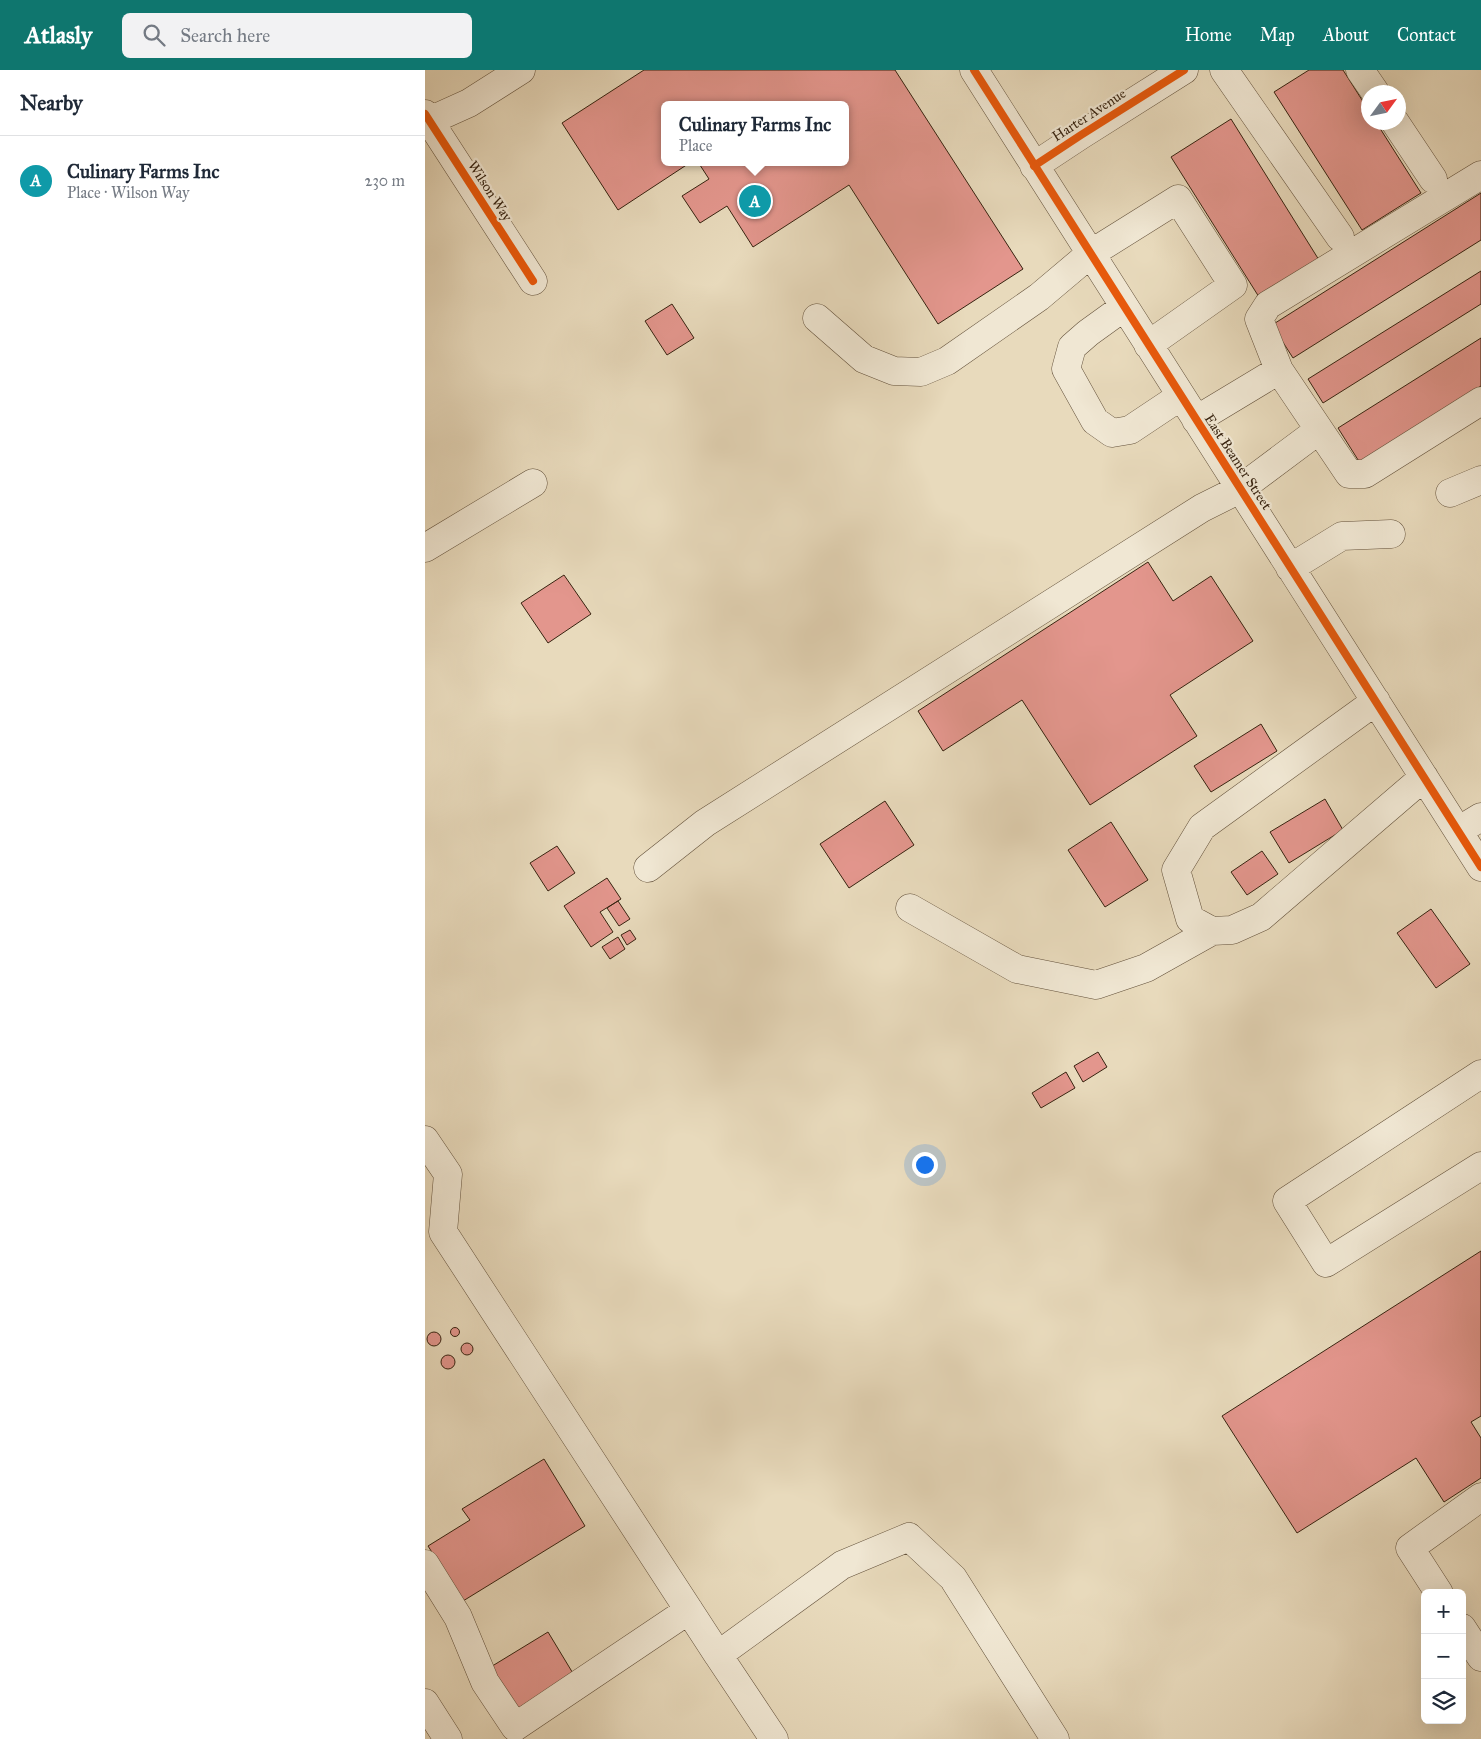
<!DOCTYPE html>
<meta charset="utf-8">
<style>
:root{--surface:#fff;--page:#f2f2f3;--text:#1f2937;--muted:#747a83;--line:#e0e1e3;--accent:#0f766e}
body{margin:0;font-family:"IM FELL Great Primer",serif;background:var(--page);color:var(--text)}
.controls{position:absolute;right:15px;bottom:15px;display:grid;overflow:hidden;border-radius:8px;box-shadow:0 5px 20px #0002}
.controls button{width:45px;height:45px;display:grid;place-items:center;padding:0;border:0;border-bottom:1px solid var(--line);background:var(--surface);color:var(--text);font:25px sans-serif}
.compass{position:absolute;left:936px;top:15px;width:45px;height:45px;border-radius:50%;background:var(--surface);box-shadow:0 5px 20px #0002;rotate:57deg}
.you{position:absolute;left:499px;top:1094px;width:18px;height:18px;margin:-12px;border:4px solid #fff;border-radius:50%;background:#1a73e8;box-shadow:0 0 0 8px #1a73e833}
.badge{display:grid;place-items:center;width:32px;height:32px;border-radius:50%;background:var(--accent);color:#fff;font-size:16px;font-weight:700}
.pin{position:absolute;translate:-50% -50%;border:2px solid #fff;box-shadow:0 1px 5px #0006}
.popup{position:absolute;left:236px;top:31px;width:188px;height:65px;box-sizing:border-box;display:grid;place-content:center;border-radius:8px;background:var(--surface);filter:drop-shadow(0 1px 4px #0005);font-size:16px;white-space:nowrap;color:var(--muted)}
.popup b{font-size:19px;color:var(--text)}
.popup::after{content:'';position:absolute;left:50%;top:100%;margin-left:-10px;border:10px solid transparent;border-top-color:var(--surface)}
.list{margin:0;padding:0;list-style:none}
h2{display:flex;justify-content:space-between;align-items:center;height:65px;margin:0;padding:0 20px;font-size:21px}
h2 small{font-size:16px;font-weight:400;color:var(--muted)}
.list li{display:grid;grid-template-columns:32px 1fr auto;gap:15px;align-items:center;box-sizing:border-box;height:90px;padding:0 20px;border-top:1px solid var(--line)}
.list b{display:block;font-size:19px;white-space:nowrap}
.list p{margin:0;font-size:16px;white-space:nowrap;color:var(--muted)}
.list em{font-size:16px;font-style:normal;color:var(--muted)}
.icon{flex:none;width:28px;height:28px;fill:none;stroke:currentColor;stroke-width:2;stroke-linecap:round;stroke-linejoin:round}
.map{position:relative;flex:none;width:1056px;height:1669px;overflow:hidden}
header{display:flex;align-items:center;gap:30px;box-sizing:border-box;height:70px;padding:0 25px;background:var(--accent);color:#fff}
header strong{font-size:24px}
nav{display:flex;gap:28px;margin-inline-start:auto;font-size:18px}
.search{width:350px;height:45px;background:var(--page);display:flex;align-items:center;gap:12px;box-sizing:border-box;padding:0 18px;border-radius:8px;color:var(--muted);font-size:19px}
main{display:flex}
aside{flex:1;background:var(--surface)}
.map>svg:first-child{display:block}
.building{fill:#e3968d;stroke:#372310}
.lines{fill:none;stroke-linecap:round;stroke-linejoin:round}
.minor-casing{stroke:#63513b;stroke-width:29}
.minor{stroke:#f0e7d3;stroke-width:28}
.cycleway-casing{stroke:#f0e7d3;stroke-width:11}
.cycleway{stroke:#e8590c;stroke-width:8}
.labels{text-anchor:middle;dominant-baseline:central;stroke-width:4.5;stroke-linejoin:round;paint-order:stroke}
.street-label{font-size:14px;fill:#372310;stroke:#f0e7d3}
</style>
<header>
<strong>Atlasly</strong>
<div class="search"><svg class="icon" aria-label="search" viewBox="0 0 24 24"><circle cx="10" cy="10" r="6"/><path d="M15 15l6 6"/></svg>Search here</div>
<nav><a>Home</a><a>Map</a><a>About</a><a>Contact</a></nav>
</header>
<main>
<aside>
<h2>Nearby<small></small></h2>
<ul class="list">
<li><span class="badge" style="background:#0f9aa8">A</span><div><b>Culinary Farms Inc</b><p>Place · Wilson Way</p></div><em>230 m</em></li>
</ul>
</aside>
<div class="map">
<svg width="1056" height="1669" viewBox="0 0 1056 1669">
<rect width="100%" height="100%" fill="#e8dabc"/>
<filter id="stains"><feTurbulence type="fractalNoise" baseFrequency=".004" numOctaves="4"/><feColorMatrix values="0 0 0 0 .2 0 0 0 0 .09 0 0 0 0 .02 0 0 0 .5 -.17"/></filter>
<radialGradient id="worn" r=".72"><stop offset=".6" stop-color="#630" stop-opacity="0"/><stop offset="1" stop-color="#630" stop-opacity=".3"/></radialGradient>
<path class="building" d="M219 0H470L598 199 513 254 424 115 328 177 302 136 275 153 257 126 284 109 273 92H420V35H240V92H266L193 140 137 53Z
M884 0H918L944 41V52H951L996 123 937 160 849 22Z
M806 49 894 190 834 227 746 87Z
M1056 123V170L868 288 847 255Z
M1056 201V234L898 333 883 309Z
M247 234 269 268 242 285 220 251Z
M1056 268V316L935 393 913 358Z
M723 492 748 531 786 506 828 571 745 625 772 666 665 735 597 630 518 681 493 641Z
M139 505 166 544 123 573 96 533Z
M836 654 852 681 786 722 769 696Z
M900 729 918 760 864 793 845 762Z
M460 731 489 775 424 818 395 774Z
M686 752 723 810 680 837 643 780Z
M132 776 150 803 123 821 105 793Z
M837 781 853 804 822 825 806 802Z
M182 808 196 829 175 842 188 862 166 877 139 836Z
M193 831 205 849 194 856 182 838Z
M1006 839 1045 894 1011 918 972 863Z
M205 860 211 869 202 875 196 865Z
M193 867 200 879 185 889 177 877Z
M673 982 682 997 658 1012 649 996Z
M641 1002 650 1018 616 1038 607 1023Z
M1056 1181V1346L1046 1352 1056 1368V1408L1019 1432 991 1388 872 1463 797 1346Z
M25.5 1262a4.5 4.5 0 1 1 9 0a4.5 4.5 0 1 1-9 0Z
M2 1269a7 7 0 1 1 14 0a7 7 0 1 1-14 0Z
M36 1279a6 6 0 1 1 12 0a6 6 0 1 1-12 0Z
M16 1292a7 7 0 1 1 14 0a7 7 0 1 1-14 0Z
M119 1389 160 1456 38 1531 3 1476 45 1450 37 1439Z
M123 1562 149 1605 90 1640 64 1598Z"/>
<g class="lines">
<g class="minor-casing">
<path id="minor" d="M549 0 1056 797
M799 0 915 167
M935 0 950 22
M0 44 108 211
M4 51 44 33 96 0
M970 52 1008 109
M609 96 656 65 759 0
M1056 105 843 235 834 249 854 300 924 404H940L1056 331
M699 237 663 263 647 277 641 299 670 351 687 363 705 360 756 326
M392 248 439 289 469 301 496 302 522 291 614 227 665 184 753 129 808 215 723 275
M771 350 854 300
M1025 423 1056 410
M0 478 108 413
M865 498 917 466 966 464
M951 631 777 757 751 800 765 849 787 861 807 860 836 847 999 707
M1033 761 1056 747
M223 798 280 753 777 438 815 419 894 360
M485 838 592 899 671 915 721 898 787 861
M1056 1004 862 1131 901 1193 1056 1096
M0 1070 23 1104 18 1162 293 1585 417 1495 484 1467 528 1508 630 1669
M0 1494 33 1547 60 1612 90 1657 264 1540
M1014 1523 985 1478 1056 1427
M1037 1558 1056 1587
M293 1585 349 1669
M0 1633 23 1669"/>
</g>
<use href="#minor" class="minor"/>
<g class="cycleway-casing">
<path id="cycleway" d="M549 0 1056 797
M0 44 108 211
M609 96 656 65 759 0"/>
</g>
<use href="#cycleway" class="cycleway"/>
</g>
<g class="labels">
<g class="street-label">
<text transform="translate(664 45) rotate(-33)">Harter Avenue</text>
<text transform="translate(65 121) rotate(57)">Wilson Way</text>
<text transform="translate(813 392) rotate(57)">East Beamer Street</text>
</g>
</g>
<rect width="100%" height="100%" filter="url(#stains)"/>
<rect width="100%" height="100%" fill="url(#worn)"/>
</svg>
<div class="controls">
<button>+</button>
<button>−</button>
<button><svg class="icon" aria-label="layers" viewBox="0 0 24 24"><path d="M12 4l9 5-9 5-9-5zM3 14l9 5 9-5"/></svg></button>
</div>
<svg class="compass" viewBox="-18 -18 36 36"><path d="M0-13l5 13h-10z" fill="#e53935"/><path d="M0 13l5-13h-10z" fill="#747a83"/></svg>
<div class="you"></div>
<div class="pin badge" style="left:330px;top:131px;background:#0f9aa8">A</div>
<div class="popup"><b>Culinary Farms Inc</b>Place</div>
</div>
</main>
